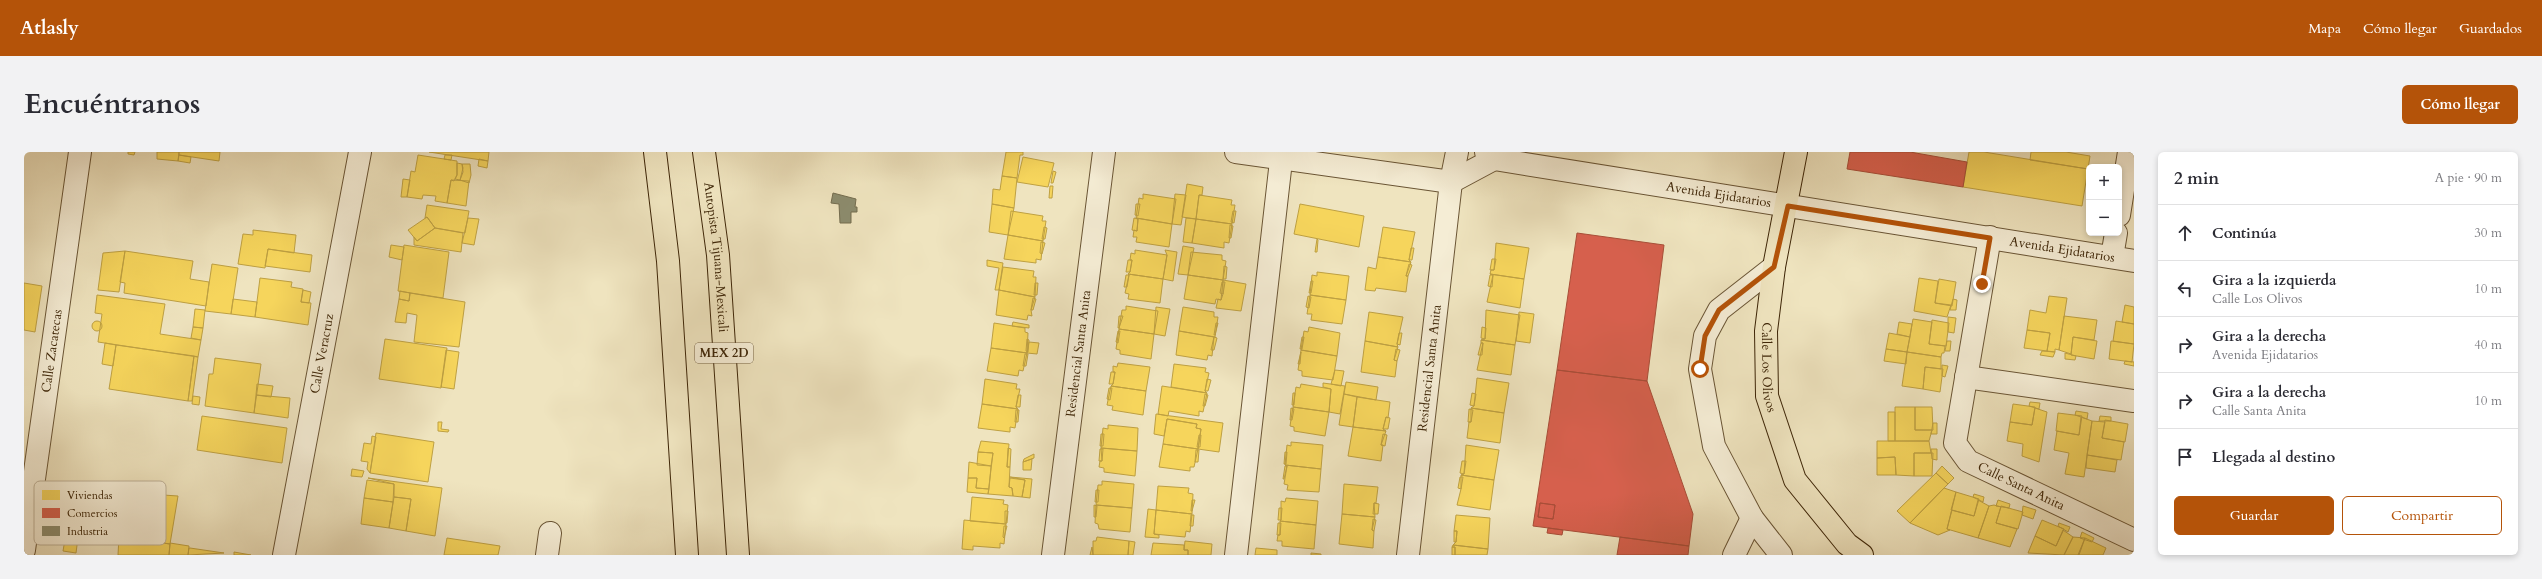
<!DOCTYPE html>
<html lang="es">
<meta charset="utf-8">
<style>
:root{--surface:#fff;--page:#f2f2f3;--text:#2b2b33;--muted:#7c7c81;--line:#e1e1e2;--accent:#b45309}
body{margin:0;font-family:Cardo,serif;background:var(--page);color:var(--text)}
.controls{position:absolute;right:12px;top:12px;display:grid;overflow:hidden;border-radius:6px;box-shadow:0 2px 6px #0003}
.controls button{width:36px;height:36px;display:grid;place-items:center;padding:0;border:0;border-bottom:1px solid var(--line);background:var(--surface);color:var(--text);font:20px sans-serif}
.stop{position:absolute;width:12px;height:12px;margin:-9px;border:3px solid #b45309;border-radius:50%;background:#fff}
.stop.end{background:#b45309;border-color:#fff;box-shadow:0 1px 4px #0008}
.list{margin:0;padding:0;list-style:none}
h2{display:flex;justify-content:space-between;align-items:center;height:52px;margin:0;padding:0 16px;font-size:17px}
h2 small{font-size:13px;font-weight:400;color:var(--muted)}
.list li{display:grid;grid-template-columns:26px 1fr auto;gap:12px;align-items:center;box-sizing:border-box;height:56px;padding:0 16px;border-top:1px solid var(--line)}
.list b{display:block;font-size:15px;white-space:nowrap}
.list p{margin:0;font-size:13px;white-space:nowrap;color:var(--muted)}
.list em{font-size:13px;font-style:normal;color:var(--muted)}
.actions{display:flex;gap:8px;padding:12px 16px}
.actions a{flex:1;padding:9px 0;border:1px solid var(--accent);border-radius:6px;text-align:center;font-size:14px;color:var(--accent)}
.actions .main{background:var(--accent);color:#fff}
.icon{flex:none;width:22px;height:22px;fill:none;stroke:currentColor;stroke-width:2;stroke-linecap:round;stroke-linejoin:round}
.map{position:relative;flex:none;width:2110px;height:403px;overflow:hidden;border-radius:6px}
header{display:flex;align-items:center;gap:24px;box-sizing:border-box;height:56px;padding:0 20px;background:var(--accent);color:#fff}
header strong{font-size:19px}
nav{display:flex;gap:22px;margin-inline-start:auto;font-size:14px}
.intro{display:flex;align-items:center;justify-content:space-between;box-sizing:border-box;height:96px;padding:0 24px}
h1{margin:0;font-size:28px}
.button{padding:10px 18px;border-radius:6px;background:var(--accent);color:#fff;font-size:14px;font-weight:700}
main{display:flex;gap:24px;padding:0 24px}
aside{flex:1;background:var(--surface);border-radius:6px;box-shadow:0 2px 6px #0003}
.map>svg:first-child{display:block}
.homes{fill:#f6d55c;stroke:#bea042}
.shops{fill:#d6604d;stroke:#a84e38;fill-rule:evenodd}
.industry{fill:#8c8c6e;stroke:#746d4f}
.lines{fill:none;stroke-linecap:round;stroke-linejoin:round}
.minor-casing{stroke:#6a5535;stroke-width:24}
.major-casing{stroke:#3d2507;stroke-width:24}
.highway-casing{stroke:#3d2507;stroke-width:24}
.minor{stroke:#f5edd5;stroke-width:22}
.major{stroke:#efe4bf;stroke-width:22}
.highway{stroke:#efe4bf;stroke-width:22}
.route{stroke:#b45309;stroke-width:5}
.labels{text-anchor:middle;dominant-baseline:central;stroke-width:4;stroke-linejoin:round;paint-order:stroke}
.shield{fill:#f5edd5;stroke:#746145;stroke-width:1}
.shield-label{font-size:12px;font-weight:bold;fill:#3d2507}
.street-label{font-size:13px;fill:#3d2507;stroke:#f5edd5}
.key{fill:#f5edd5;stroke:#beb197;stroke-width:1}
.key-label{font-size:11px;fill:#3d2507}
</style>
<header>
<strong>Atlasly</strong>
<nav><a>Mapa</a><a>Cómo llegar</a><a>Guardados</a></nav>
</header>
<div class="intro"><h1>Encuéntranos</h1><a class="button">Cómo llegar</a></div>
<main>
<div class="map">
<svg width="2110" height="403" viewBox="0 0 2110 403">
<rect width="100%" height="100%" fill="#efe4bf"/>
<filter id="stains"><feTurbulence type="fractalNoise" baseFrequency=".005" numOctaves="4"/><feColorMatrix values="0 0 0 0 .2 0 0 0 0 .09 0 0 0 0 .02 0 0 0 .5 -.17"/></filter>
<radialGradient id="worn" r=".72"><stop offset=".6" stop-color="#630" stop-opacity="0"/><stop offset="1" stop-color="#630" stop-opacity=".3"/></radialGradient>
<path class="homes" d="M104 0H111L110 3 104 2Z
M133 0H155L154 9 133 7Z
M155 0H196L195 9 155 3Z
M405 0H465L464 9Z
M982 0H999V3H996L993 26 978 24Z
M1945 0H1960L2064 17 2058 54 1939 35Z
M2007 0H2042L2066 4 2064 17 2006 8Z
M155 3 167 5 166 11 154 9Z
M394 3 433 9V23L430 29 427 28 423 51 411 49 412 44 399 43 398 47 383 45 387 19 391 20Z
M421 3H428L427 8 420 7Z
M999 5 1030 11 1024 35 993 30Z
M455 7 464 9 463 16 454 14Z
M433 11 438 12 439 16 436 28 431 27 433 23Z
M438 12H446L447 23 445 31 436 28 439 20Z
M1029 19 1032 20 1029 31H1027Z
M978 24 993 26 990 56 968 52 969 37 976 38Z
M379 27 386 28 383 45H377Z
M427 28 445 29 442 54 423 51Z
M1163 32 1179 35 1178 43H1175L1172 67 1158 65Z
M1026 34H1029L1028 46H1025Z
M1119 42 1152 47 1148 72 1112 66 1115 46 1119 47Z
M1151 42 1162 43 1157 73 1148 72Z
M1175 43 1208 48 1207 53H1211L1208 72 1172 67Z
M968 52 990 56 984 83 965 80Z
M1112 52H1116L1114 64 1111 63Z
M1276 52 1340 64 1335 95 1270 82Z
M403 53 445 59 441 81 411 76 403 65 401 66Z
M987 59 1019 64 1018 69H1022L1019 89 984 83Z
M1209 59H1212L1210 71 1207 70Z
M403 65 411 76 393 89 384 78Z
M444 66 455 67 450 93 438 91Z
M1110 66 1114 67 1113 79 1108 78Z
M1112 66 1148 72 1145 95 1112 90 1113 85H1109L1110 78 1113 79 1114 67Z
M1162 66 1172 67 1168 91 1159 90Z
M1172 67 1208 72 1205 91 1200 90V96L1168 91Z
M1206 73 1209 74 1207 86H1205Z
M1020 75 1023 76 1021 87H1018Z
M1359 75 1391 80 1385 108 1387 110 1354 105Z
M411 76 439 81 437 100 390 93V85L393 89Z
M229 78 272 83 270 101 244 97 241 116 214 112 219 82 229 83Z
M984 83 1019 89 1017 108 1012 107V111L980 107Z
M1293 87 1294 88 1293 100H1291Z
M1017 90 1021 91 1018 102 1016 101Z
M1472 91 1505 96 1500 127 1466 122 1467 118H1470Z
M367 93 380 95 378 108 365 105Z
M380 93 425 100 419 146 374 139Z
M1159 94 1170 96 1164 123 1154 122Z
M1387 96H1390L1388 108H1385Z
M244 97 288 103 286 120 241 114Z
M1111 98 1143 103 1139 127 1104 122 1106 120 1108 108H1106L1107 101 1111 102Z
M1141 98 1153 100 1149 129 1139 127 1143 103Z
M101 99 169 109 166 127 185 130 182 154 100 141 101 131 96 130Z
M101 99 95 140 74 138 79 101Z
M1167 100 1198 103V108L1202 109 1199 128 1164 123Z
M1354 105 1387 110 1382 124H1384L1382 140 1352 136 1351 139 1341 138 1344 115 1352 117Z
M1468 107H1472L1470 118H1466Z
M963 108 979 111 975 138H971L975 116 963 114Z
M1104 108H1108L1106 120H1102Z
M188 112 214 116 207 162 181 159Z
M1385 112 1388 113 1384 124H1382Z
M1200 114 1203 115 1202 127H1199Z
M979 115 1010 119 1009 125H1012L1011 145 975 138Z
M1293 120 1325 124 1322 148 1286 143 1288 123 1293 124Z
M1104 122 1139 127 1136 151 1104 147 1105 142 1101 141 1105 123Z
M1466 122 1500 127 1496 156 1463 150 1469 123Z
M1102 123H1105L1103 135H1100Z
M1164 123 1199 128 1197 148 1192 147 1191 152 1160 147Z
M1466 123H1469L1468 135 1464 134Z
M236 126 268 130 267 135 279 137 277 150 287 151 284 173 231 165Z
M1895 126 1914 129 1911 151 1927 153 1923 165 1890 159Z
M1915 127 1932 130 1928 154 1911 151Z
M1199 128 1222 132 1217 159 1192 156 1194 147 1197 148 1199 142Z
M1287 129H1289L1287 141H1285Z
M1198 130H1201L1199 142 1196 141Z
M0 131 18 134 11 180 0 178Z
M1011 131H1014L1013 143H1010Z
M279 138 287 140 285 151 277 150Z
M975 138 1011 145 1007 158 1008 164 1004 163 1003 168 972 163Z
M376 139 386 141 385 149 375 147Z
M386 141 441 150 435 195 390 190 393 163 383 161 382 171 371 170 375 147 385 149Z
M73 143 141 152 136 182 177 188 174 205 74 190 78 162 71 161Z
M1286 143 1322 148 1318 172 1287 168 1288 162H1283Z
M1284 144 1287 145 1285 156 1282 155Z
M2025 144 2043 146 2035 198 2031 197V200L2023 199 2026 181 2003 178 2006 158 2022 161Z
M1009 146 1012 147 1009 158H1007Z
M209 147 233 150 231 165 207 162Z
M1929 147 1933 148 1932 158H1926Z
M2101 153 2110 155V172L2098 170Z
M1102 154 1134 159 1130 182 1095 177 1098 158H1102Z
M1132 155 1146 157 1141 184 1130 182Z
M1159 155 1190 160V165H1194L1191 185 1155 179Z
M171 157 181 158 179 176 169 175Z
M1462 158 1496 163 1491 193 1457 188 1461 187Z
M1345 160 1379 165 1373 192 1374 195 1341 189Z
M1495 160 1510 162 1506 191 1492 189Z
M1095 164H1099L1095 176H1094Z
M2040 164 2073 168 2070 188 2049 185 2047 202 2035 198Z
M1924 165 1932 166 1930 181 1924 180Z
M1889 167 1908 170 1905 192 1921 194 1920 201H1918L1917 205 1883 200Z
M1908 168 1925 171 1922 194 1905 192Z
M68 174a5 5 0 1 1 10 0a5 5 0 1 1-10 0Z
M2092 169 2110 172V192L2089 189Z
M989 170 1005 173V176L988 174Z
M1875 170 1888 172 1886 185 1873 182Z
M970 171 1001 176V180L1004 181 1003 201 967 196Z
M1192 171H1194L1191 183H1190Z
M169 175 179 176 177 188 167 186Z
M1285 175 1316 181 1313 204 1277 198 1280 179 1284 180Z
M1458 175 1462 176 1461 187 1457 186Z
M1095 177 1130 182 1127 207 1096 202V198L1092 197Z
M2003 178 2026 181 2023 199 2000 196Z
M1094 179H1096L1094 191 1092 190Z
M1155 179 1190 185 1188 204 1184 203 1183 208 1152 203Z
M1375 181H1378L1376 193 1373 192Z
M1865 181 1886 185 1883 200 1862 197Z
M1190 185 1193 186 1190 198H1187Z
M1278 185H1280L1278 197H1276Z
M2049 185 2073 189 2070 207 2047 203Z
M361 187 423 196 417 236 355 227Z
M1003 187 1005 188 1004 200 1002 199Z
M1457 188 1491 193 1487 223 1453 218 1459 191H1457Z
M1341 189 1374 195 1370 208 1373 209 1371 225 1337 220Z
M1923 189H1927L1926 199H1921Z
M2087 189 2110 192 2108 210 2085 207Z
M1005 190 1015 191 1013 202 1003 201Z
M81 191 92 193 89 214 78 212Z
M1457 191H1459L1458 203H1454Z
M92 193 170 204 164 249 85 237Z
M967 196 1003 201 999 219 995 218 994 224 963 219Z
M1372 197 1376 198 1373 209 1370 208Z
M1862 197 1883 200 1882 212 1860 209Z
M422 198 435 200 430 237 417 235Z
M1277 198 1313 204 1309 228 1278 224V219L1274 218Z
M2018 199 2031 200 2029 205 2016 203Z
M1277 200 1276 212H1274Z
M1883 200 1917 205V217L1901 215 1899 237 1878 234Z
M2041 201 2052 204 2051 208 2041 207Z
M1001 202H1004L1002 214H999Z
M170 204 174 205 168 249H164Z
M191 206 237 212 230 261 181 254 185 222H189Z
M2101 209 2110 210V214L2100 212Z
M1094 211 1126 215 1122 239 1087 234 1089 232 1091 220H1089V214L1093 215Z
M1150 212 1182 216 1181 220 1185 221 1181 239 1183 241 1147 235Z
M1918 213 1924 214 1921 225 1918 224Z
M1901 215 1919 217 1916 240 1899 237Z
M1311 218 1320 219 1317 234 1307 232Z
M1087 220H1091L1089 232H1085Z
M1453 226 1485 231 1480 261 1447 256 1450 254Z
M961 227 993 232 992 237H996L992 255 994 257 958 252Z
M1183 227 1187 228 1184 239H1181Z
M1322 230 1354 235 1352 248 1320 242Z
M1299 231 1321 234 1316 262 1305 260 1307 237 1299 235Z
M233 232 249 234 247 245 232 243Z
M1277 232 1307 237 1305 260 1269 255 1272 235 1276 236Z
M1087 234 1122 239 1119 263 1088 258 1089 254 1083 253Z
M1138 234 1183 241 1179 260 1175 259V264L1145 259 1144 264 1134 262Z
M1085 236H1088L1086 248 1083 247Z
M1269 241H1271L1270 253H1268Z
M1448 241 1452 242 1450 254 1446 253Z
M1181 242 1184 243 1181 254H1179Z
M1320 242 1333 245 1329 275 1315 273Z
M232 243 266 246 264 266 230 261Z
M994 243H997L996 255H992Z
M169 244 176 245 175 253 168 252Z
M1333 245 1366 250 1364 266 1362 265 1359 277 1362 279 1329 275Z
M2006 250 2016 251 2015 257 2005 254Z
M958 252 994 257 991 276 986 275V280L954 276Z
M1989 252 2011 255 2008 273 1986 270Z
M1269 255 1305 260 1301 284 1270 279V275L1266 274Z
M1871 255H1891V278H1908L1905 289H1871Z
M1891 255H1908L1909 278H1891Z
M1267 256 1270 257 1268 268H1266Z
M1447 256 1480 261 1476 291 1443 286 1445 270H1447Z
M2011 256 2023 260 2015 310 1998 304 1999 292 1983 289 1986 270 2008 273Z
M1445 257 1449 258 1447 270H1444Z
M992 258H995L994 270H991Z
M2052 259 2064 261 2063 267 2051 263Z
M1864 260H1871V289H1864Z
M2034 261 2058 264 2055 283 2032 279Z
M1132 262 1199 271 1195 300 1174 297 1177 277 1172 276 1173 272 1143 267 1140 284 1130 282Z
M178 264 263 276 258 311 173 298Z
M2076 264 2087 265V269H2075Z
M1362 265 1366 266 1364 277H1359Z
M2057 265 2068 269 2060 325 2041 322 2045 301 2030 298 2033 279 2055 283Z
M1143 267 1173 272 1172 276 1177 277 1174 297 1139 292Z
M2081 268 2104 272 2101 290 2078 286Z
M2068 269 2081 270 2078 286 2100 290 2097 308 2063 303Z
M414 270H418L417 277 425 278 424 280 414 279Z
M1909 271H1913V282H1907Z
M1084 273 1114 276 1113 299 1077 296 1079 276 1084 277Z
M1329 275 1362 279 1357 293H1359L1357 309 1324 304Z
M352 281 410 290 404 330 346 321Z
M1077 282H1080L1079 294H1076Z
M1359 282 1363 283 1361 294 1357 293Z
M1175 283H1177L1176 295H1173Z
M348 284 352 285 346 321 343 317 344 310 337 309 340 291 347 292Z
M957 289 985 292 983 315H986L985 335 988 336 989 344 964 342 969 301 954 300Z
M1853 289H1905L1907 301H1890V324L1872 323 1871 305 1853 306Z
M1267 290 1299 293 1297 317 1261 313 1263 293 1267 294Z
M1139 292 1174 297 1170 315H1166V319L1135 315Z
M1442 293 1475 298 1470 328 1437 323 1440 322Z
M984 296 987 297 986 315H983Z
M1077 296 1113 299 1111 324 1080 320V316L1075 315 1076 309H1078Z
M1076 297H1079L1078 309H1075Z
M1907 297H1913V308L1908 307Z
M1172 298H1175L1174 310H1171Z
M954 300 969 301 967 314 953 313Z
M1261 300H1263L1262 312H1260Z
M1890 301H1909L1908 324H1890Z
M1010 302V306L999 310 1000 307Z
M2063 303 2093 308 2091 320 2062 316Z
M1871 305 1872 323H1853V306Z
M1008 307 1007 318H999V310Z
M1438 309H1442L1440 322 1436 321Z
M945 310 967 314 965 337 952 336 953 326H944Z
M1261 313 1297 317 1295 340 1263 338 1264 333 1260 332 1263 314Z
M1261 314H1263L1260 327H1259Z
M1918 314 1930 326 1924 332 1912 321Z
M328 317 340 319 338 325 327 324Z
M1912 321 1924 332 1886 371 1873 359Z
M1437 323 1470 328 1466 358 1433 353 1437 337Z
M986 325 1008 327 1006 346 998 345 1001 328Z
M1436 325H1439L1437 337 1434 336Z
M344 326 418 336 411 384 382 379 387 347 370 345V332Z
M944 326H953L952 336 965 337 964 342 943 340Z
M986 326 1001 328 998 345 989 344 988 336 985 335Z
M343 328 370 332 369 350 340 346Z
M1078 329 1110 332 1108 356 1072 353 1074 333H1078Z
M1320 332 1354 335 1352 351H1350L1351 365 1318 362Z
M1134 334 1165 336 1164 341 1169 342 1168 362 1132 358Z
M1920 336 1932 340 1923 377 1926 378 1914 383 1886 371Z
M1072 338H1075L1074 350H1071Z
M1932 340 1955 347 1950 364 1927 358Z
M1950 342 1960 345 1959 350 1949 345Z
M119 343 139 347V343L154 344 146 392 132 390 133 386 113 383Z
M370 345 387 347 382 379 365 376Z
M948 345 980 348 979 352 984 353 982 372 946 369Z
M340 346 369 350 365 376 337 372Z
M1262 346 1294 349 1292 373 1256 369 1257 368V349L1261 350Z
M1168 348H1171L1168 359H1167Z
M1954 348 1965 354 1954 386 1923 377 1928 358 1950 364Z
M1974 348 1986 352 1985 356 1972 354Z
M1350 351 1355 352 1354 362H1349Z
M1070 353 1073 354 1072 365H1070Z
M1072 353 1108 356 1106 380 1075 377 1074 372 1071 371Z
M1970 353 1977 355 1972 371 1993 377 1986 395 1954 386 1965 354Z
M1977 354 1999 360 1994 377 1972 371Z
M1999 354 2012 358 2009 367 1998 363Z
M1255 356H1258L1257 368H1254Z
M1124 357 1132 358 1130 382 1135 383V386L1121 385Z
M1132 358 1168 362 1166 380 1162 379 1161 385 1130 382Z
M981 359H984L983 371H981Z
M1318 362 1351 365 1348 378 1350 379 1349 396 1315 392Z
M1167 363H1170L1169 374H1166Z
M1432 363 1466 366 1464 397 1429 393 1432 390 1433 379H1430Z
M1349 367 1352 368 1350 379 1348 378Z
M940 368 982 372 980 392 976 391V396L949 394V398L938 397Z
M2018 368 2040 377 2032 394 2011 384Z
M1256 369 1292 373 1290 397 1258 394V389H1253L1254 383H1256Z
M1254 371H1257L1256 383H1253Z
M2035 371 2046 375 2044 380 2034 374Z
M980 374H983L980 386 979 385Z
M43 376 55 378 52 401 39 399Z
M2039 378 2049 385 2040 403 2004 401 2011 384 2032 394Z
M1430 379H1433L1432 390H1430Z
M2058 380 2070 386 2068 390 2056 386Z
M95 384 146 392 145 403H94Z
M1073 385 1105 389 1104 403H1069V389H1072Z
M2049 385 2061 386 2055 403H2040Z
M423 386 476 394 474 403H420Z
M2061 386 2082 396 2079 403H2054Z
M1105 389 1111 390 1109 403H1104Z
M1161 389 1188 392 1187 403H1164V398H1160Z
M146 391 165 394 164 403H145Z
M1129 391 1160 393V398H1164V403H1127Z
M1429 393 1464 397 1463 403H1431V395H1428Z
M1068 395 1069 403H1066Z
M1428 395H1431V403H1428Z
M165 396H166L200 401 164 403Z
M1232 396 1253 398V403H1231Z
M210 400 227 403H210Z
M1287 401 1297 402V403H1287Z"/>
<path class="shops" d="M1826 0H1886L1943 10 1939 35 1823 17Z
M1553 81 1640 93 1623 229 1533 218Z
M1533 218 1623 229 1669 362 1665 394 1509 374ZM1516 351 1531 353 1529 367 1514 365Z
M1516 351 1531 353 1529 367 1514 365Z
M1524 376 1539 378 1538 383 1523 381Z
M1596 385 1665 394 1664 403H1593Z"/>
<path class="industry" d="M809 41 832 47 831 55H833V60H827V71H816L815 52 807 51Z"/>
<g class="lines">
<g class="minor-casing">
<g id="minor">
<path d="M1212 0 1427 30 1470 7"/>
<path id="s1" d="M1462 0 1470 7 2110 109"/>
<path d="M2095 63 2105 0"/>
<path id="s2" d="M1966 85 1931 291 1944 309 2110 388"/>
<path d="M2088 105 2092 81"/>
<path d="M1750 115 1695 158 1681 184 1676 217 1690 294 1728 366 1757 403"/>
<path d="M1942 225 2110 249"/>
<path id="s3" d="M0 398 56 0"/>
<path id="s4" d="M260 403 336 0"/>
<path d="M523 403 526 381"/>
<path id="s5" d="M1029 403 1080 0"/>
<path d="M1212 403 1258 0"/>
<path id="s6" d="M1384 403 1427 30 1433 0"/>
<path d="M1710 403 1728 366"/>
</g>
</g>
<g class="major-casing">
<g id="major">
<path id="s7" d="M1772 0 1750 115 1742 179 1743 244 1771 328 1823 392 1838 403"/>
</g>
</g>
<g class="highway-casing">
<g id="highway">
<path d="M631 0 644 109 663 403"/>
<path id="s8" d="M680 0 694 103 714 403"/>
</g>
</g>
<use href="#minor" class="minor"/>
<use href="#major" class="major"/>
<use href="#highway" class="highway"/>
</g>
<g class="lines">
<path class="route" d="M1676 217 1681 184 1695 158 1750 115 1764 54 1966 86 1958 132"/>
</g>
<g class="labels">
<rect class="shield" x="671" y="191" width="58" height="20" rx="3"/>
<g class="shield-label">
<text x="700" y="201">MEX 2D</text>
</g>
<g class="street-label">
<text stroke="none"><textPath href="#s1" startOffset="238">Avenida Ejidatarios</textPath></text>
<text stroke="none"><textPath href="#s1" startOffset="586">Avenida Ejidatarios</textPath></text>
<text stroke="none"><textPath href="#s8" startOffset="106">Autopista Tijuana-Mexicali</textPath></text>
<text stroke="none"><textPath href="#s3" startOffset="201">Calle Zacatecas</textPath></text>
<text stroke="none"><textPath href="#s4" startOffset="205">Calle Veracruz</textPath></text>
<text stroke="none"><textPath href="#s5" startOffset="203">Residencial Santa Anita</textPath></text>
<text stroke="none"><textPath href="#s7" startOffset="218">Calle Los Olivos</textPath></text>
<text stroke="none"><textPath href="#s6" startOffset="188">Residencial Santa Anita</textPath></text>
<text stroke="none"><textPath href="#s2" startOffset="290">Calle Santa Anita</textPath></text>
</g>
</g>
<rect x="10" y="329" width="132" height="64" rx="6" class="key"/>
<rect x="18" y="338" width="18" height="10" fill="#f6d55c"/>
<rect x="18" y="356" width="18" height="10" fill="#d6604d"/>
<rect x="18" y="374" width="18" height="10" fill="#8c8c6e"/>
<g class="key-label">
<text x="43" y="347">Viviendas</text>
<text x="43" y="365">Comercios</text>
<text x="43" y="383">Industria</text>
</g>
<rect width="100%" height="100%" filter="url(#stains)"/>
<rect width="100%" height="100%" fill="url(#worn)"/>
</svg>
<div class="controls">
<button>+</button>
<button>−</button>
</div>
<div class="stop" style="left:1676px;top:217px"></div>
<div class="stop end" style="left:1958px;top:132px"></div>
</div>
<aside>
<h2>2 min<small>A pie · 90 m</small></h2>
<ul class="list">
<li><svg class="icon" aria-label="ahead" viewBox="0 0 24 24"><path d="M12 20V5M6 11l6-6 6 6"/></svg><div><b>Continúa</b></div><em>30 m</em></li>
<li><svg class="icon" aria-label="left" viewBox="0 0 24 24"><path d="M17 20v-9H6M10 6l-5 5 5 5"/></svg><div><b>Gira a la izquierda</b><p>Calle Los Olivos</p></div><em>10 m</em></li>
<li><svg class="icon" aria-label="right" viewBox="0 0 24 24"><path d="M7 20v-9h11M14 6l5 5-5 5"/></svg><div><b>Gira a la derecha</b><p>Avenida Ejidatarios</p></div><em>40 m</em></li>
<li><svg class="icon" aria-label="right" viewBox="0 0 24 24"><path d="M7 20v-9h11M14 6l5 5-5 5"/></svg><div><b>Gira a la derecha</b><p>Calle Santa Anita</p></div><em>10 m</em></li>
<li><svg class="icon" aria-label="arrive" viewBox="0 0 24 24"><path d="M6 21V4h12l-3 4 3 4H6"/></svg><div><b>Llegada al destino</b></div></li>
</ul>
<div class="actions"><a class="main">Guardar</a><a>Compartir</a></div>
</aside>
</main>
